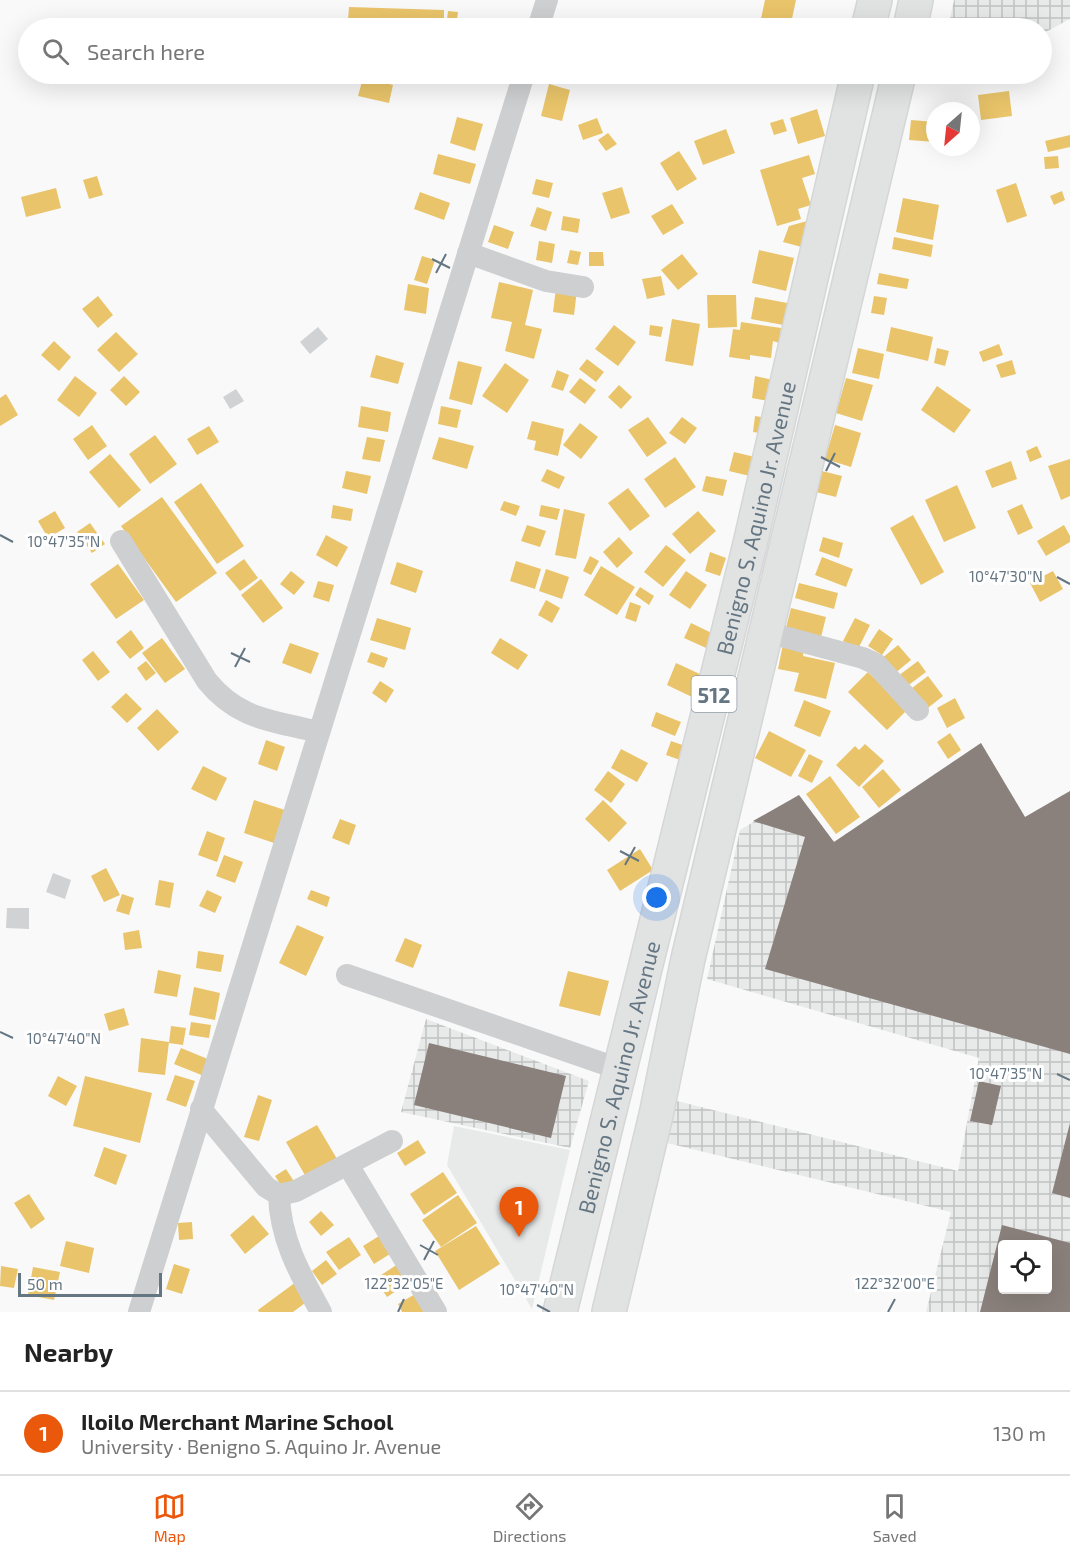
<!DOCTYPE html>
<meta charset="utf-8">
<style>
:root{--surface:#fff;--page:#f2f2f2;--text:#222;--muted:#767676;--line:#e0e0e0;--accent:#ea580c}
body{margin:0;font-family:"Exo 2",sans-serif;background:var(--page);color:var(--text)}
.controls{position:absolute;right:18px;bottom:18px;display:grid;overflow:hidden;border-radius:6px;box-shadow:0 6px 24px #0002}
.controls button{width:54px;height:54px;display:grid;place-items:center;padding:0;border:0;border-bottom:2px solid var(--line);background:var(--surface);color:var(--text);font:30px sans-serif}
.compass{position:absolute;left:926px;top:102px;width:54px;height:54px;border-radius:50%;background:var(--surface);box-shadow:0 6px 24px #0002;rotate:207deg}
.scale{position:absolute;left:18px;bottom:15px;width:144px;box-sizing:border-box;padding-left:6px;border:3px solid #657683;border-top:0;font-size:16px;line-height:21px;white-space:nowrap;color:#657683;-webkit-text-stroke:4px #fff;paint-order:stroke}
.you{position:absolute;left:657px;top:898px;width:21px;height:21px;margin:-15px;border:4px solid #fff;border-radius:50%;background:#1a73e8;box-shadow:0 0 0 9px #1a73e833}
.badge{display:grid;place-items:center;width:39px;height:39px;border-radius:50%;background:var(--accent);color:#fff;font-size:20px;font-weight:700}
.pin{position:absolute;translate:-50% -50px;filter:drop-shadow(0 2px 3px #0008)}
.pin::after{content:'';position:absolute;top:32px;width:21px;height:18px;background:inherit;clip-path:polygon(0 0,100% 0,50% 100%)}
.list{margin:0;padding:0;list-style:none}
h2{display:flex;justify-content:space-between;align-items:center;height:78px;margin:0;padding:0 24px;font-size:26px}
h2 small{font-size:20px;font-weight:400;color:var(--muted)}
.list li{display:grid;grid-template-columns:39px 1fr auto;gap:18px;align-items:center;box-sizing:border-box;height:84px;padding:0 24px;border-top:2px solid var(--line)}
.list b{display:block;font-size:22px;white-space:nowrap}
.list p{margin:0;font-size:20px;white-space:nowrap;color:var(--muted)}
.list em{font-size:20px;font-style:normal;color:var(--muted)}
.icon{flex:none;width:33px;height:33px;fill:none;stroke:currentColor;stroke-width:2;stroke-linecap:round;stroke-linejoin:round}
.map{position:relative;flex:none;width:1070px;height:1312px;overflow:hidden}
.search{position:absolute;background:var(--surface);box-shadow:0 6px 24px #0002;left:18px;right:18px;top:18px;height:66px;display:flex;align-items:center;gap:15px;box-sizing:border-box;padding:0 21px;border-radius:33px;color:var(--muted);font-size:22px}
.sheet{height:162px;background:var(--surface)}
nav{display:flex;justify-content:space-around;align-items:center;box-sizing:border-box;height:84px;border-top:2px solid var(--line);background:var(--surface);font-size:16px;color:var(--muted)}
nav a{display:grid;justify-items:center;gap:3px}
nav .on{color:var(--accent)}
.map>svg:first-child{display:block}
.built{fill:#e8e9e9}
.industrial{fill:url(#industrial-grid);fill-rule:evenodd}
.homes{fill:#e9c46a}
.industry{fill:#8a817c;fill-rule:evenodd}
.building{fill:#d0d2d3}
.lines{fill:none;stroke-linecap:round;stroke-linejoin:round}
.primary-casing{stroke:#d5d6d7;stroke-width:36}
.street{stroke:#cecfd0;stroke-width:22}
.primary{stroke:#e1e2e2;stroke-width:33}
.ticks{fill:none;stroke:#657683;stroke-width:2}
.labels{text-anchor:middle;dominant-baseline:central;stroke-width:6;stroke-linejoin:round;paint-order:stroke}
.shield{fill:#fff;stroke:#939fa8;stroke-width:1.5}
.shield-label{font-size:21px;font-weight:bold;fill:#657683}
.street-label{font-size:22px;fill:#657683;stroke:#fff}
.ticks-label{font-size:15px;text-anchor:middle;fill:#657683;stroke:#fff;stroke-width:6;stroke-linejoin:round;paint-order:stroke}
</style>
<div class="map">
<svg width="1070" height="1312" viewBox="0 0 1070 1312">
<defs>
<pattern id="industrial-grid" width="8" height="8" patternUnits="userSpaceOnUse" patternTransform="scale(1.5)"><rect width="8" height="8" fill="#e8e9e9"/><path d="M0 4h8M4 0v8" fill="none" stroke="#c0c1c2"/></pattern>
</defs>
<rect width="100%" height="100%" fill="#f9f9f9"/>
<path class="built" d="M454 1126 570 1150 532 1309 447 1165Z"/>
<path class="industrial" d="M954 0H1070V19L1042 34V28H948Z
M981 743 1025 817 1070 791V1312H926L951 1212 663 1142 673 1100 958 1171 979 1058 707 979 740 830 799 795 834 842ZM1002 1244H1048V1290H1002Z
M426 1019 589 1081 570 1148 401 1112Z"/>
<path class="homes" d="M765 0H796L790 28H759Z
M349 7 444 10V23L348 20Z
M448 11 458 12 456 28H446Z
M363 78 393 85 389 103 358 96Z
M549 84 570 90 562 121 541 116Z
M1009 91 1012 116 981 120 978 95Z
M817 109 825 136 798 144 790 118Z
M457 117 483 124 475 151 450 143Z
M597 118 603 133 583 140 578 125Z
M783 119 787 131 774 135 770 123Z
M911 120 935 122V142L909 140Z
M726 129 735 153 703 165 694 141Z
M608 133 617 144 606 151 598 140Z
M1070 135V147L1048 152 1045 141Z
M679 151 697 179 677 191 660 163Z
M438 154 476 164 470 184 433 174Z
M809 155 815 174 802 178 811 205 798 209 801 219 777 226 760 170Z
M1058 156 1059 168 1045 169 1044 157Z
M97 176 103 195 89 199 83 180Z
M536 179 553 183 549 198 532 194Z
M1016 183 1027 216 1007 223 996 190Z
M622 187 630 213 611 219 602 193Z
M56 188 61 208 26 217 21 197Z
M1062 191 1065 200 1054 205 1050 196Z
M420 192 450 203 444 220 414 209Z
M903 198 939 205 933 240 896 232Z
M672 204 684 223 663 235 651 216Z
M537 207 552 212 546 231 530 226Z
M563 216 580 219 578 233 561 230Z
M807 221 809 249 783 242 789 226Z
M494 225 514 232 508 249 488 242Z
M894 237 933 245 931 257 892 249Z
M539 241 555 244 552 263 536 260Z
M570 250 581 252 578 265 567 263Z
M759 250 794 258 786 291 752 283Z
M589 252H603L604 266H589Z
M682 254 698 274 678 290 661 270Z
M422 256 435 260 427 284 414 280Z
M879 273 909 279 907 289 877 284Z
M661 276 665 295 647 299 642 279Z
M499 282 533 290 525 325 542 329 534 359 505 351 512 322 491 318Z
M408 284 429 288 426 314 404 310Z
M556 288 577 290 574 315 553 312Z
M707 295H736L737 327 708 328Z
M98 296 113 315 98 328 82 309Z
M874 296 887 298 884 315 871 313Z
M755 297 798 305 794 327 751 319Z
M672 319 700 324 693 366 665 361Z
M741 322 781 328 779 343 773 341 771 358 750 355V360L729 357 733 329 740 330Z
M614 325 636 342 618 366 595 349Z
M650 325 663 327 661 337 649 335Z
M891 327 933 337 928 361 886 351Z
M116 332 138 354 119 372 97 350Z
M54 341 71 357 59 371 41 355Z
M999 344 1003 355 983 362 979 352Z
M858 348 884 354 879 379 852 373Z
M937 348 949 351 945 366 934 363Z
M376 355 404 363 398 384 370 377Z
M587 359 604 372 596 382 579 369Z
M1012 360 1016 374 1001 378 996 365Z
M458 361 482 367 472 405 449 399Z
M505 363 529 380 507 413 482 396Z
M557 370 569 375 563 391 551 387Z
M75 376 97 393 79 417 57 400Z
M124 376 140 392 126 406 110 390Z
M755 376 777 381 774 402 752 398Z
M580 378 596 390 585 404 569 392Z
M846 378 873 385 862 421 836 413Z
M619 385 632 397 621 409 608 397Z
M937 386 971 410 954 433 921 410Z
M6 394 18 415 0 426V398Z
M361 406 391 412 388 432 358 427Z
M441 406 461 410 457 428 438 424Z
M755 416 773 419 771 435 753 432Z
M648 417 667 443 647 457 628 430Z
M682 417 697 428 685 444 669 433Z
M532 421 564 429 558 456 534 450 536 441 527 439Z
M580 423 598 437 581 459 563 445Z
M92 425 107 446 88 460 73 439Z
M835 425 861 433 851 467 825 459Z
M209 426 219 442 197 455 187 439Z
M155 435 177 464 150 484 129 454Z
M367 437 385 440 380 462 362 459Z
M439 437 474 446 467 469 432 459Z
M1037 446 1042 457 1030 462 1026 451Z
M734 452 763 459 758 478 729 471Z
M110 454 141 490 119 508 89 472Z
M675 457 696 487 665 508 644 479Z
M1070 459V496L1061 500 1048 466Z
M1011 461 1017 479 992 488 985 471Z
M547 469 565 477 559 489 541 481Z
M346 471 371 476 367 494 342 488Z
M822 471 842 476 836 497 816 492Z
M706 476 727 480 723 496 702 491Z
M201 483 244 546 217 564 174 502Z
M957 485 976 528 944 542 925 500Z
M628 488 650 516 630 531 608 503Z
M162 497 217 573 176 602 121 526Z
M504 501 520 506 516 516 500 510Z
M1022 504 1033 528 1018 535 1007 511Z
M333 505 353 509 351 521 331 518Z
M541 505 560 509 557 520 539 516Z
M564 509 585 514 576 559 555 555Z
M55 511 65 528 48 538 38 521Z
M698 511 716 531 690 554 672 534Z
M913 515 944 572 921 585 890 528Z
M90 523 105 544 92 553 77 532Z
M527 525 546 531 540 547 521 541Z
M1064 525 1070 536V542L1046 556 1037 541Z
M326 535 348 547 337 567 316 555Z
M619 537 633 553 617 568 603 552Z
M823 537 843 543 839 558 819 551Z
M666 545 686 560 663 587 644 572Z
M710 552 726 558 720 576 705 571Z
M590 556 599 561 591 575 583 571Z
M822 557 853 569 846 587 815 575Z
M244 559 258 578 240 591 225 573Z
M516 561 541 569 535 589 510 581Z
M397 562 423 571 416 593 390 584Z
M118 564 144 600 116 619 90 584Z
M601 566 635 587 617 615 584 595Z
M546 569 569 577 562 599 539 591Z
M291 571 305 582 294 595 280 584Z
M686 571 707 585 690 609 669 595Z
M1053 571 1063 589 1040 602 1030 583Z
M261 579 283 608 263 623 241 595Z
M318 581 334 585 329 602 313 597Z
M799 583 838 593 834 609 795 598Z
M640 587 654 596 649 605 635 595Z
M546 600 560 608 552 623 538 615Z
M630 602 641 606 636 622 625 618Z
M791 608 826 617 819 645 784 636Z
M377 618 411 628 405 650 370 640Z
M855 618 870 625 858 649 843 641Z
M691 623 722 638 715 652 684 638Z
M879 629 893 639 882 655 868 646Z
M131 630 144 648 130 659 116 642Z
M162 638 185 669 165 683 142 653Z
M500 638 528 655 518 670 491 653Z
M290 643 319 653 311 674 282 663Z
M783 644 804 649 803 656 835 663 826 699 794 691 799 673 778 669Z
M898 645 911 660 894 674 881 659Z
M93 651 110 672 98 681 82 660Z
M371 652 388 658 384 668 367 662Z
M146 661 156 673 146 681 137 668Z
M918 661 926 672 906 687 898 676Z
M676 663 702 675 692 697 667 685Z
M868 672 907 710 887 730 848 692Z
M928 676 943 696 924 711 908 691Z
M380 681 394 690 386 703 372 693Z
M126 693 142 709 127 723 111 707Z
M955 698 965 718 947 728 937 708Z
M804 700 831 711 820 737 794 726Z
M157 709 179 732 158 751 137 728Z
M656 712 681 722 675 736 651 726Z
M769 731 806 750 791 777 755 758Z
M950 733 961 750 948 759 937 742Z
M266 740 285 747 277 771 258 764Z
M671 741 691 748 686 762 666 755Z
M865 744 884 761 859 787 836 765 855 746 859 750Z
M621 749 648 763 637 782 611 768Z
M809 754 823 761 812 783 798 776Z
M203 766 227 778 216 801 191 789Z
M883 769 901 790 879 808 862 787Z
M608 771 625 784 611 803 594 790Z
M830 776 860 817 836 834 806 794Z
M254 800 288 811 277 844 244 833Z
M603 800 627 823 609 842 585 819Z
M340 819 356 825 349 845 332 838Z
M207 831 225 838 217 862 198 855Z
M640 849 653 870 620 891 607 870Z
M224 855 243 862 235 883 216 876Z
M106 868 120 895 104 902 91 876Z
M159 880 174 883 170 908 155 905Z
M207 890 222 897 215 913 199 906Z
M311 890 330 897 327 907 307 899Z
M122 894 134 898 129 915 116 911Z
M297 925 324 937 306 976 279 963Z
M139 930 142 948 125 950 123 933Z
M405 938 422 945 413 968 395 961Z
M198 951 224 955 221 972 196 968Z
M158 970 181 975 177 997 154 993Z
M568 971 609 981 600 1016 559 1006Z
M194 987 220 993 215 1020 189 1015Z
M124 1008 129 1025 109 1031 104 1014Z
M191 1022 211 1025 209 1038 189 1035Z
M171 1026 186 1028 183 1045 169 1043Z
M141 1038 169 1042 165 1075 138 1072Z
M181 1048 210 1060 204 1076 174 1064Z
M175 1075 195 1081 186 1107 166 1100Z
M58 1076 77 1086 66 1106 48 1096Z
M85 1076 152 1093 140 1143 73 1126Z
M258 1095 272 1100 259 1141 244 1137Z
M317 1125 337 1159 306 1177 286 1142Z
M418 1140 426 1153 405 1166 397 1153Z
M104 1147 127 1155 116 1185 94 1176Z
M286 1169 295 1183 284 1190 275 1176Z
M443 1172 457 1193 424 1215 410 1194Z
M29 1194 45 1219 31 1229 14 1203Z
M458 1195 477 1223 441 1247 422 1220Z
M321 1211 334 1225 321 1236 309 1222Z
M253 1215 269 1234 245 1254 230 1235Z
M192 1222 193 1239 179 1240 178 1223Z
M476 1226 500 1264 459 1290 435 1251Z
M387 1231 398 1249 374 1264 363 1246Z
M349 1237 361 1255 339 1270 326 1252Z
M66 1241 94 1248 89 1273 60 1266Z
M326 1260 337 1274 322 1285 312 1271Z
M401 1262 413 1280 387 1297 375 1279Z
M174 1264 190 1269 182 1294 166 1289Z
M1 1266 18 1269 14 1288 0 1286Z
M33 1267 60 1272 54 1300 28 1295Z
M296 1282 309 1300 293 1312H259L258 1310Z
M417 1293 428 1312H402L398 1304Z"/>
<path class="industry" d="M981 743 1025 817 1070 791V1054L765 969 805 837 753 821 799 795 834 842Z
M429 1043 566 1076 551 1138 414 1105Z
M979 1081 1001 1086 992 1125 970 1121Z
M1070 1123V1198L1052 1193Z
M1002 1225 1070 1243V1312H980ZM1002 1244H1048V1290H1002Z"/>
<path class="building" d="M318 327 328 339 310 354 300 342Z
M236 389 244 401 230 409 223 397Z
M53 873 71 880 65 899 46 892Z
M7 908H29V929L6 928Z"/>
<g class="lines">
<g class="primary-casing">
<g id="primary">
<path d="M868 28 875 0"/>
<path d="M910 28 916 0"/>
<path id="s1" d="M560 1312 749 548 858 74"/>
<path d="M609 1312 656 1115 688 959 899 74"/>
</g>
</g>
<path class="street" d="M538 28 547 0
M468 253 546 281 583 287
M121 541 207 681C239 720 271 720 318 732
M766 632 863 658 876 664 918 710
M347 975 622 1070
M201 1109 266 1187 279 1195 296 1191 392 1141
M348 1165 436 1312
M279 1195C280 1239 300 1274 321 1312
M139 1312 524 74"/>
<use href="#primary" class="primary"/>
</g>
<path class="ticks" d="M432 259 450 268M436 273 446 254M821 457 840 467M826 471 835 453M0 535 13 542M1057 577 1070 584M231 653 250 662M235 667 245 648M620 851 639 861M625 865 635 847M0 1032 13 1038M1057 1074 1070 1080M420 1245 438 1255M424 1260 434 1241M537 1305 550 1312M398 1312 404 1299M888 1312 895 1299"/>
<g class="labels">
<rect class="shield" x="691.5" y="676" width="45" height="36" rx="4.5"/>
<g class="shield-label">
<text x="714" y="694">512</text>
</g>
<g class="street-label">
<text stroke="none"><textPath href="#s1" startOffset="818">Benigno S. Aquino Jr. Avenue</textPath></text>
<text stroke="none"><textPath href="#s1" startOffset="242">Benigno S. Aquino Jr. Avenue</textPath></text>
</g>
</g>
<g class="ticks-label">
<text x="64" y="547">10°47'35"N</text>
<text x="1006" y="582">10°47'30"N</text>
<text x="64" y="1044">10°47'40"N</text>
<text x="1006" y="1079">10°47'35"N</text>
<text x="404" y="1289">122°32'05"E</text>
<text x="895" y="1289">122°32'00"E</text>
<text x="537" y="1295">10°47'40"N</text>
</g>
</svg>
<div class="controls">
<button><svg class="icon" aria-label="locate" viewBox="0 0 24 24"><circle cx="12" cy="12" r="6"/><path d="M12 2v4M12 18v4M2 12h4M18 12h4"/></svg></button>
</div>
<svg class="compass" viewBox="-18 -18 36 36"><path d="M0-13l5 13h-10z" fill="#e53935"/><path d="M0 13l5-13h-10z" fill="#767676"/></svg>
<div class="scale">50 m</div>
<div class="you"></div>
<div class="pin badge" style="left:519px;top:1237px">1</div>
<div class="search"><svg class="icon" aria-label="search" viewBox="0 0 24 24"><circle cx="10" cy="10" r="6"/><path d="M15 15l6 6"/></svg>Search here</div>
</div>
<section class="sheet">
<h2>Nearby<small></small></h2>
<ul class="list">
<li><span class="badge">1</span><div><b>Iloilo Merchant Marine School</b><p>University · Benigno S. Aquino Jr. Avenue</p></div><em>130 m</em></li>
</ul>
</section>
<nav>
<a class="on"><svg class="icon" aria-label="map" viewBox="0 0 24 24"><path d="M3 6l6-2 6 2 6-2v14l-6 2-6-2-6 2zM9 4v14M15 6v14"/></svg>Map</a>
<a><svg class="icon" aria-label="directions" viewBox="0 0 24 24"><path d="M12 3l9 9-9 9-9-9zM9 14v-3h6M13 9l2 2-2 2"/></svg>Directions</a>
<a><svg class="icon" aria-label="saved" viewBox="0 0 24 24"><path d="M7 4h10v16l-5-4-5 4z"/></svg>Saved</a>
</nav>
